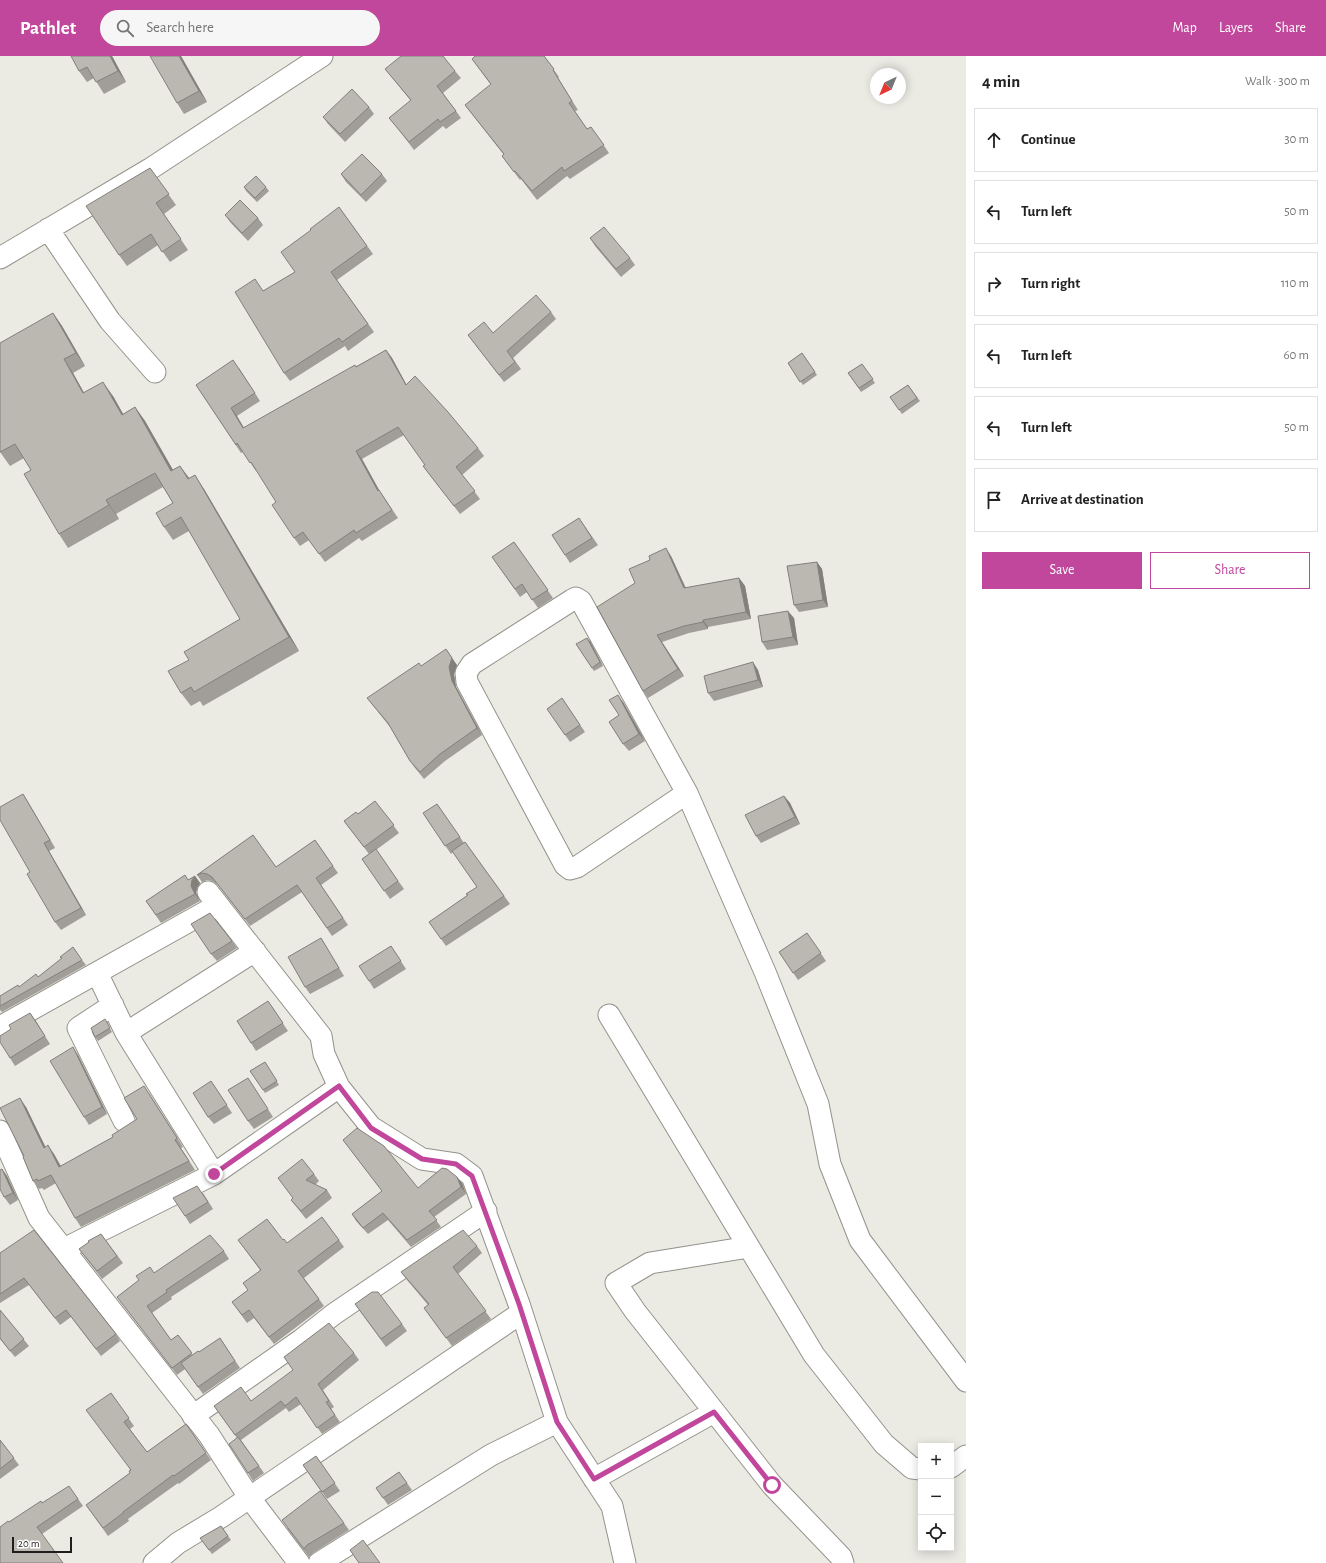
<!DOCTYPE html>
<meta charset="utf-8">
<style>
:root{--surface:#fff;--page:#f6f6f6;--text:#222;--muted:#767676;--line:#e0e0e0;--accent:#c0479b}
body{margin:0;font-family:"Alegreya Sans",sans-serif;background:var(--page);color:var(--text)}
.controls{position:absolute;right:12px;bottom:12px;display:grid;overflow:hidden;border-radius:0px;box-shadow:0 2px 10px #0003}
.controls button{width:36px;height:36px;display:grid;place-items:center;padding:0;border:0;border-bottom:1px solid var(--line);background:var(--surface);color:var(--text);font:20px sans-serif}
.compass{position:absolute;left:870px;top:12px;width:36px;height:36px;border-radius:50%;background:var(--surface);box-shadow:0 2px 10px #0003;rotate:223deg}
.scale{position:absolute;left:12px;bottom:10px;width:60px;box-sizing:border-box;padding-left:4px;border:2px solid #1f1e1c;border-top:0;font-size:11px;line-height:14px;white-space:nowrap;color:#1f1e1c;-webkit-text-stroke:3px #fff;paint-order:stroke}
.stop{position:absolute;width:12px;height:12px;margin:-9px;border:3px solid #c0479b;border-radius:50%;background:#fff}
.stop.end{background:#c0479b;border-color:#fff;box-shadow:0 1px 4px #0008}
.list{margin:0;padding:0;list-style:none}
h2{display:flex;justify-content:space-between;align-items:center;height:52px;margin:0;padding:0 16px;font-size:17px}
h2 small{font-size:13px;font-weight:400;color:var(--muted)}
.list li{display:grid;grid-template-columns:26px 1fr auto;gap:12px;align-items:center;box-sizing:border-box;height:64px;margin:0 8px 8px;padding:0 8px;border:1px solid var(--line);border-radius:0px}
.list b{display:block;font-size:15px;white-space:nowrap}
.list em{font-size:13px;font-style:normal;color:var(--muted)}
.actions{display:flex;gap:8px;padding:12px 16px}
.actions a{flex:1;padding:9px 0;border:1px solid var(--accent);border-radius:0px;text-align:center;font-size:14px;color:var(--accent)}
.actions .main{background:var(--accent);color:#fff}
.icon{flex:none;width:22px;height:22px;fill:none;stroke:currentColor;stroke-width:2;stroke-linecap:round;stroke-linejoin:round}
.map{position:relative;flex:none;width:966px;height:1507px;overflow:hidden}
header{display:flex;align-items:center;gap:24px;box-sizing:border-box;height:56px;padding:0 20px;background:var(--accent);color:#fff}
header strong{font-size:19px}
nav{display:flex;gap:22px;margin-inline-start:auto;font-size:14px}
.search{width:280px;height:36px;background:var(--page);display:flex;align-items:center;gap:10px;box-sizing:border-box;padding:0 14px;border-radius:22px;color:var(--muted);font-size:15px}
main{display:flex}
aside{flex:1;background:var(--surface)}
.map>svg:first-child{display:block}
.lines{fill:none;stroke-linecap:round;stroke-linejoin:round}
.minor-casing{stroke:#93928b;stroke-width:23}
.minor{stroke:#fff;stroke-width:21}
.wall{fill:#a19d98}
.shaded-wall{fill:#83807c}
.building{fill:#bbb7b1;stroke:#83807c}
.route{stroke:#c0479b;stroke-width:5}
</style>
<header>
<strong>Pathlet</strong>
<div class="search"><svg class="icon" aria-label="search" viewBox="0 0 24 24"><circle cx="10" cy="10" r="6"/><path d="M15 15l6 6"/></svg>Search here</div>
<nav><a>Map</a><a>Layers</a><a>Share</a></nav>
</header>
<main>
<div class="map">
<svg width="966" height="1507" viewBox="0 0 966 1507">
<rect width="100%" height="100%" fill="#ebeae3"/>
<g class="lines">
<g class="minor-casing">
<path id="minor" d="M48 173 110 265 155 316
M0 202 150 113 322 0
M687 737 577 811 570 813 565 809 467 626 466 617 472 608 572 544 576 542 581 545 687 737 765 916 818 1048 830 1108 860 1184 966 1325
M97 917 126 977 214 1118
M113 949 78 972 124 1065
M609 959 814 1299 884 1388 912 1412 921 1413
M0 971 218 849
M126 977 255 895
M339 1031 371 1071 422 1103 456 1108 472 1120 519 1248 557 1366
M0 1075 39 1162 209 1379 249 1441 299 1507
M749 1191 650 1207 616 1227 635 1255 772 1429 841 1501 843 1507
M64 1193 214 1118 339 1031 324 998 321 980 208 836
M193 1360 301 1284 334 1258 486 1155
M951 1411 966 1400
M594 1423 714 1356
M154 1507 178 1487 221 1461 521 1257
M319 1507 491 1399 557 1366 612 1450 625 1507"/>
</g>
<use href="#minor" class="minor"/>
</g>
<path class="wall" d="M71 0H112L126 26 104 38 94 22 87 26 79 15Z
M181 0 207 46 184 58 177 47Z
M544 0 559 21 558 22 578 54 575 55 587 73 591 71 609 97 570 123 567 120 537 144 521 123 520 124 502 100 504 99 471 57 465 49 491 29 472 3Z
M385 13 455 15 461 22 443 37 461 62 446 73 443 70 414 94 395 69 389 62 411 45Z
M369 51 374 58 345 86 328 68 323 61Z
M150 112 176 149 164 158 188 194 170 206 158 189 127 210 119 199Z
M341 118H382L387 125 366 146 346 126Z
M244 131H266L269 135 257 146 246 135Z
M339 151 373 198 337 224 374 276 348 295 345 290 290 325 284 317 263 235 295 216 311 174Z
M225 159 258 162 263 169 248 185 230 166Z
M590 182 630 202 635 209 621 221 595 190Z
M551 256 556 263 513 302 521 313 504 326 468 279 493 277Z
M53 257 62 270 85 310 73 317 84 337 113 340 123 358 135 351 145 365 173 414 189 423 204 433 299 595 203 650 200 645 191 650 181 637 189 604 240 563 189 475 173 484 164 471 173 447 163 431 116 458 119 463 68 492 59 478 31 414 24 402 10 410 0 396Z
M386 294 392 302 406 328 478 392 484 400 462 419 480 443 460 458 429 418 423 410 425 409 404 379 362 403 379 434 398 462 362 485 359 482 325 506 309 484 300 490 294 482 276 446 257 415H256L243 396 241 397 196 329 239 312 260 345 237 360 243 372Z
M802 297 817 319 803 329 788 307Z
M862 308 875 327 861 336 848 317Z
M908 329 920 345 902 358 890 341Z
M579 462 598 489 570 507 552 479Z
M514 486 553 542 538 552 527 536 520 541 492 501Z
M671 500 686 532 739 522 745 530 751 563 708 571V573L689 577 662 586 684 620 648 642 643 635 635 527Z
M817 506 822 513 828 551 799 556 794 549Z
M794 562 798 589 767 594 762 586Z
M590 585 603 610 594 615 576 588Z
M457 609 454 618 456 631 482 679 445 705 424 723 415 712 410 705 390 671 367 642 421 610Z
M758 614 763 631 714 645 708 637Z
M562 642 585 676 570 686 547 653Z
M623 646 645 685 629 695 623 688 619 659Z
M23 738 28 746 55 792 49 795 86 859 61 874 55 866 30 816Z
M784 740 790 747 800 768 761 787 756 780Z
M375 745 399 777 376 794 404 833 390 843 362 803 369 798 344 765 358 758Z
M437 748 464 787 465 786 510 848 446 890 429 866 468 839 477 831 453 796 451 798 423 757Z
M253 779 276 811 315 784 338 817 321 829 348 869 332 880 302 836 250 870 217 828 212 825 207 824 202 826 197 819Z
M195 820 200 827 197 832 196 837 200 845 161 867 146 845 188 824Z
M807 877 826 905 798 924 779 896Z
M321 882 326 890 344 920 310 938 305 931Z
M232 885 237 892 217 905 211 898Z
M391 890 406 913 374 933 369 925Z
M82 904 86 909 2 956 0 954V940L19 931 38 921Z
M268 945 288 975 256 995 251 987Z
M30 957 50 988 15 1010 10 1002 11 973Z
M107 967 112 976 98 985 95 981Z
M78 999 107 1058 89 1069 84 1061Z
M265 1006 279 1029 265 1037 250 1015Z
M248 1022 273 1061 254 1073 248 1065Z
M211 1025 232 1057 214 1068 208 1061Z
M150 1039 183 1091 181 1092 195 1114 81 1171 75 1162 56 1127 44 1134 42 1132 39 1133 33 1125 24 1100 26 1051 45 1091 54 1098 61 1110 113 1081 137 1063Z
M343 1084 418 1132 457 1121 462 1127 466 1138 434 1161 441 1171 411 1191 388 1164 368 1178 356 1165 352 1158 382 1135Z
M2 1113 7 1120 18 1144 10 1149 4 1141Z
M314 1118 319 1125 315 1129 327 1134 332 1142 306 1163 291 1144 293 1142 278 1122Z
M203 1137 213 1153 190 1168 185 1160Z
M101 1178 123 1207 102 1223 79 1193Z
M238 1184H283L287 1187 339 1184 344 1191 304 1222 324 1250 274 1288 254 1262 247 1267 232 1246 248 1234 260 1214Z
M477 1190 482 1197 458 1218 491 1263 452 1290 424 1252 428 1249 407 1224 401 1216Z
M224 1195 229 1203 171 1241 172 1243 152 1257 171 1284 178 1279 192 1299 199 1296 220 1282 240 1312 203 1338 185 1313 177 1319 117 1241 139 1224 154 1217Z
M0 1197 116 1278 120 1285 101 1300 71 1261 60 1269 29 1229 0 1247Z
M355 1248 402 1268 407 1275 386 1291Z
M0 1254 29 1290 15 1301 0 1283Z
M354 1297 359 1304 323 1334 334 1351 331 1353 340 1366 322 1378 301 1348 289 1356 286 1352 241 1384 264 1417 253 1425 248 1417 237 1382 214 1350 251 1345Z
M111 1337 134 1370 130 1373 147 1396 186 1368 211 1404 179 1428 178 1427 128 1463 129 1465 108 1480 86 1449 130 1417V1414Z
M0 1384 19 1409 0 1423Z
M316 1400 340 1435 327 1443 303 1409Z
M399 1416 412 1434 388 1449 376 1432Z
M74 1437 83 1450 42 1478 9 1466 42 1447Z
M344 1467 349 1474 313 1497 309 1501 287 1472Z
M221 1470 231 1484 212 1498 200 1482Z"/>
<path class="shaded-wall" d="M110 0H112L126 26 118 15Z
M179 0H181L207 46 199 35Z
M53 257 62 270 85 310 76 297Z
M386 294 392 302 411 337 406 329Z
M64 303 73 317 92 351 83 337Z
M103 326 113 340 131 372 122 359Z
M135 351 145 365 181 428 171 415Z
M231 352 237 360 249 380 243 372Z
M356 395 362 403 384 443 378 435Z
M180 410 190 423H188Z
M195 419 204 433 299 595 289 581Z
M106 444 116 458 119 463 109 449Z
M666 492 671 500 689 540 684 532Z
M817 506 822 513 828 551 823 544Z
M739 522 745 530 751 563 746 556Z
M788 555 794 562 798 589 793 581Z
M703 564 708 571V573L703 566Z
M657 579 662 586 684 620 678 613Z
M587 582 590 585 603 610 600 606Z
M446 593 457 609 454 618 456 631 482 679 477 672 452 625Z
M753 606 758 614 763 631 758 624Z
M618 639 623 646 645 685 639 678Z
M23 738 28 746 55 792 50 784Z
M784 740 790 747 800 768 795 761Z
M44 787 49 795 86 859 81 852Z
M195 820 200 827 197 832 196 837 200 845 195 838 191 830 192 824Z
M30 957 36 965 50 988 45 980Z
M73 991 78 999 107 1058 102 1051Z
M144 1030 150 1039 183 1091 177 1082Z
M20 1042 26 1051 50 1100 44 1092Z
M48 1089 54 1098 65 1119 59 1111Z
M2 1113 7 1120 18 1144 13 1137Z
M457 1121 462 1127 466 1138 461 1131Z"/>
<path class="building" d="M71 0H110L118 15 96 26 87 11 79 15Z
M150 0H179L199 35 177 47Z
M401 0H443L455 15 437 30 456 55 440 66 438 63 409 86 389 62 411 44 385 13Z
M475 0H544L554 13 553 14 572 45 569 47 587 73 591 71 604 89 564 115 562 111 532 135 515 115 514 116 502 100 504 98 465 49 491 28 472 3Z
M352 33 369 51 340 78 323 61Z
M362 98 382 118 361 139 341 118Z
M150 112 169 138 156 147 181 183 162 196 151 178 119 199 86 150Z
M256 120 266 131 255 142 244 131Z
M240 144 258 162 242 177 225 159Z
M339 151 367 190 331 216 368 268 342 286 339 282 284 317 235 236 255 223 263 235 295 216 281 196 311 174 310 173Z
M604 171 630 202 616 213 590 182Z
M536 239 551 256 507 295 515 306 499 319 468 279 484 266 493 277Z
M53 257 76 297 64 303 83 337 103 326 122 359 135 351 171 415 180 410 188 423 195 419 289 581 194 636 191 631 181 637 168 615 189 604 184 596 240 563 181 461 164 471 156 457 173 447 155 417 106 444 109 449 59 478 24 418 31 414 15 388 0 396V287Z
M386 294 406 329 415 320 448 356 478 392 456 411 475 435 454 450 423 410 425 409 398 371 356 395 378 435 379 434 392 454 356 477 354 474 319 498 303 476 294 482 272 449 276 446 251 406 250 407 237 387 236 389 196 329 233 304 255 337 231 352 243 372 355 309 356 311Z
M802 297 815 316 800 326 788 307Z
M862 308 873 323 859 332 848 317Z
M908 329 917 342 899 354 890 341Z
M579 462 592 482 565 499 552 479Z
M514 486 548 534 532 544 522 528 515 533 492 501Z
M666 492 684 532 739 522 746 556 703 564V566L684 570 657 579 678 613 643 635 597 551 635 527 629 513 650 504 649 500Z
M817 506 823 544 794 549 787 510Z
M788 555 793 581 762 586 758 560Z
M587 582 600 606 592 612 576 588Z
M446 593 452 602 449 611 452 625 477 672 440 698 420 716 410 705 388 667 367 642 419 607 421 610Z
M753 606 758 624 708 637 704 620Z
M618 639 639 678 623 688 609 666 619 659 609 644Z
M562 642 580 669 565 679 547 653Z
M23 738 50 784 44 787 81 852 55 866 27 818 30 816 0 764V751Z
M784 740 795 761 756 780 745 759Z
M375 745 394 769 364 791 344 765 356 756 358 758Z
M437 748 460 781 445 790 423 757Z
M253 779 276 811 315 784 333 810 316 822 343 862 327 872 297 829 245 863 212 821 207 818 202 817 197 819Z
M465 786 504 840 441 883 429 866 468 839 466 838 477 831 452 795Z
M376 793 398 825 384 835 362 803Z
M185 819 188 824 195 820 192 824 191 830 195 838 156 859 146 845Z
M210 857 232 885 211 898 191 868Z
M807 877 821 897 793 917 779 896Z
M321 882 339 912 305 931 288 901Z
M391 890 401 905 369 925 359 910Z
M73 891 82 904 0 950V940L18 929 19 931 36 918 38 921 62 902 60 901Z
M268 945 283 967 251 987 237 965Z
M30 957 45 980 10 1002 0 986V980L11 973 9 969Z
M105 963 110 972 95 981 91 972Z
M73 991 102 1051 84 1061 50 1005Z
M265 1006 277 1025 263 1034 250 1015Z
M248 1022 268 1053 248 1065 228 1034Z
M211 1025 227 1049 208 1061 193 1037Z
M144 1030 177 1082 175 1084 189 1105 75 1162 51 1119 38 1125 37 1123 33 1125 23 1101 24 1100 0 1052 20 1042 44 1092 48 1089 59 1111 113 1081 112 1079 137 1063 124 1042Z
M357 1072 384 1090 418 1132 442 1112 447 1113 457 1121 461 1131 429 1155 437 1164 407 1184 383 1157 363 1172 352 1158 382 1135 343 1084Z
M302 1103 314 1118 306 1124 327 1134 301 1155 291 1144 293 1142 278 1122Z
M2 1113 13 1137 4 1141 0 1133V1114Z
M197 1130 208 1146 185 1160 173 1142Z
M322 1161 339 1184 298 1215 319 1243 269 1281 249 1254 242 1259 232 1246 248 1234 243 1227 261 1214 238 1184 267 1163 283 1184 284 1183 287 1187Z
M34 1174 116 1278 96 1293 66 1254 55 1262 24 1222 0 1238V1197Z
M463 1174 477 1190 453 1211 486 1255 446 1282 424 1252 429 1248 401 1216Z
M101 1178 117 1200 97 1215 79 1193 89 1186 88 1185Z
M210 1179 224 1195 166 1234 167 1236 147 1250 171 1284 178 1279 192 1297 172 1312 117 1241 139 1224 136 1220 150 1211 154 1217Z
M372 1236H378L402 1268 381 1283 355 1248Z
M0 1254 24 1283 10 1295 0 1282Z
M329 1267 354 1297 318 1328 329 1345 326 1346 335 1359 317 1372 296 1341 285 1350 281 1345 235 1379 214 1350 241 1331 251 1345 293 1314 284 1301Z
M220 1282 235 1305 198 1331 181 1307 198 1295 199 1296Z
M111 1337 129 1362 124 1366 147 1396 186 1368 206 1397 174 1420 173 1419 123 1456V1457L103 1472 86 1449 130 1417 129 1415 131 1414 86 1354Z
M238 1381 259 1410 248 1417 229 1388Z
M0 1384 14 1402 0 1413Z
M316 1400 335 1427 322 1436 303 1409Z
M399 1416 407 1427 383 1442 376 1432Z
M69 1430 78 1443 37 1471 63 1507H0V1471L8 1465 9 1466 41 1445 42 1447Z
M320 1435 344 1467 307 1489 304 1493 282 1464Z
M221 1470 228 1480 209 1494 200 1482Z
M363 1484 380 1507H359L350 1494Z"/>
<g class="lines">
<path class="route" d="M214 1118 339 1030 371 1072 422 1103 456 1108 472 1120 519 1248 557 1366 594 1423 714 1356 772 1429"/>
</g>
</svg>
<div class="controls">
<button>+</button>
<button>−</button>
<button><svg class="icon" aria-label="locate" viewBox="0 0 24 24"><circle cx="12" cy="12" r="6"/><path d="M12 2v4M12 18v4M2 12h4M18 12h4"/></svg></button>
</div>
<svg class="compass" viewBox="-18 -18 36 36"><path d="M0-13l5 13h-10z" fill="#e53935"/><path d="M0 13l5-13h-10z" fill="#767676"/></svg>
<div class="scale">20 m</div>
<div class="stop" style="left:772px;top:1429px"></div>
<div class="stop end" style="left:214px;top:1118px"></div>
</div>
<aside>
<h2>4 min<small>Walk · 300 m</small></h2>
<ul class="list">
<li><svg class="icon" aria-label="ahead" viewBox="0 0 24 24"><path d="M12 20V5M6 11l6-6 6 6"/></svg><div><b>Continue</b></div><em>30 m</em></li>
<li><svg class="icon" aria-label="left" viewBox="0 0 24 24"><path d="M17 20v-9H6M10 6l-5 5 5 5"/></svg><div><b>Turn left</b></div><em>50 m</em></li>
<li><svg class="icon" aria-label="right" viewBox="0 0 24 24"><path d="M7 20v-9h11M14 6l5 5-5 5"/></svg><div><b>Turn right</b></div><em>110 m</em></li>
<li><svg class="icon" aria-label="left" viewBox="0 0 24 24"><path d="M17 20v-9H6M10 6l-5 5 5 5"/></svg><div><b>Turn left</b></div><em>60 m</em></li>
<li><svg class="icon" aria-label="left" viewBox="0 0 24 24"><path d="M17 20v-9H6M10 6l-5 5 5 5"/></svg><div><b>Turn left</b></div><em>50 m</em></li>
<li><svg class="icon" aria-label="arrive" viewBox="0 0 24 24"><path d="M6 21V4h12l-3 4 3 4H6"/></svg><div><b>Arrive at destination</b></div></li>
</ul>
<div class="actions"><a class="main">Save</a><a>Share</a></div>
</aside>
</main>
